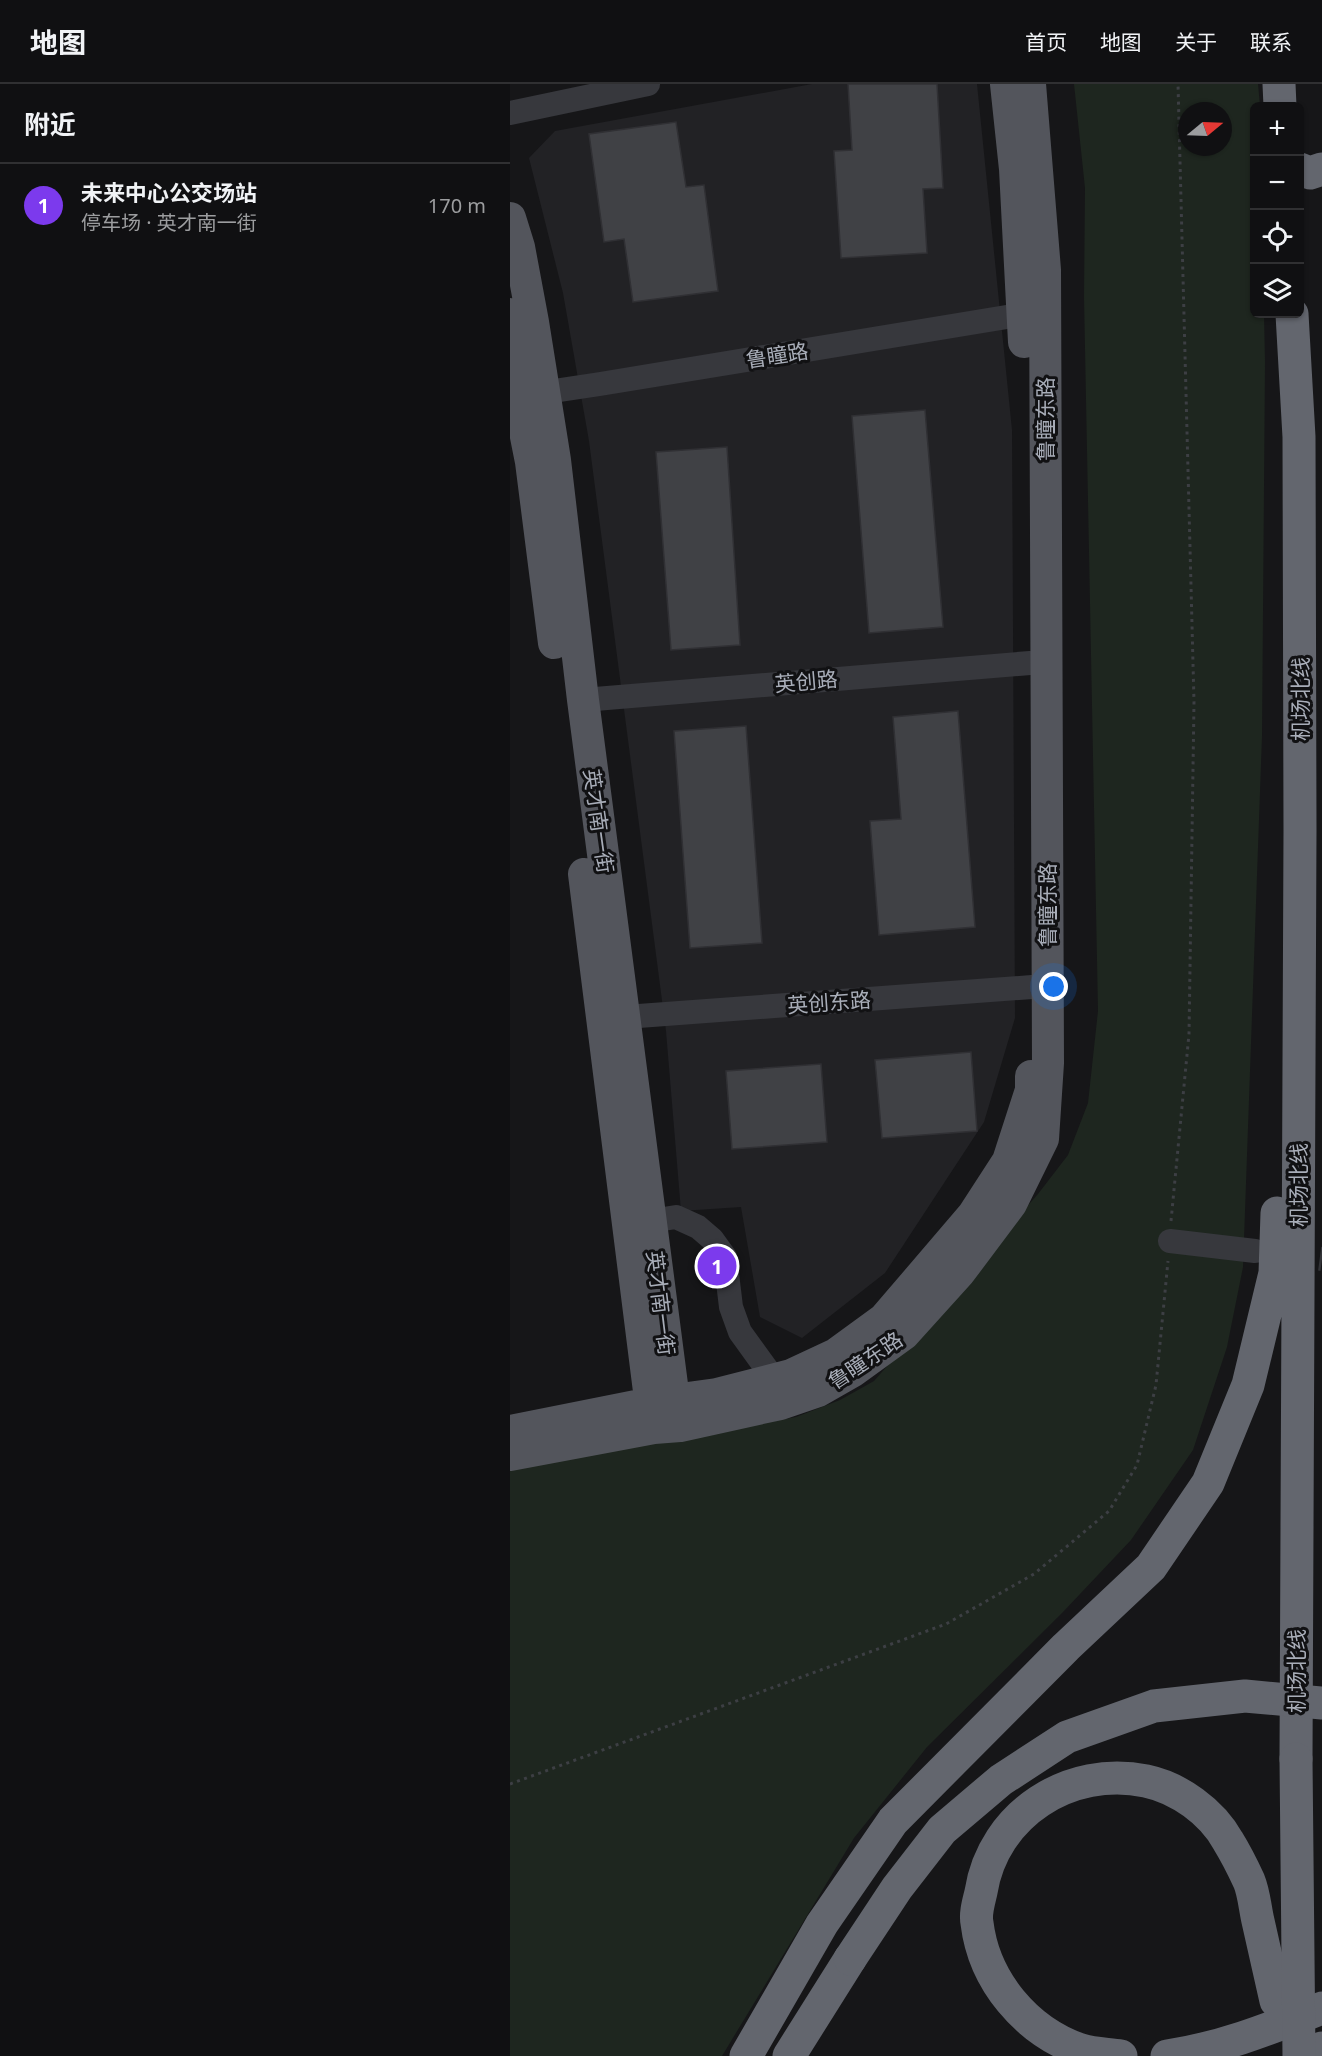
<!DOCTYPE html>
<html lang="zh">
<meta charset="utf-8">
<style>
:root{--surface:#101012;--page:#19191b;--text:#f1f3f6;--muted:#9c9d9f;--line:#303032;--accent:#7c3aed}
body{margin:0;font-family:"Noto Sans","Noto Sans SC",sans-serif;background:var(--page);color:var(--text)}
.controls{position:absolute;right:18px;top:18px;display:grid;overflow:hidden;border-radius:9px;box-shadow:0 2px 4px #0004}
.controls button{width:54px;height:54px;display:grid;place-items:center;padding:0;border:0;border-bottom:2px solid var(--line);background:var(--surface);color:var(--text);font:30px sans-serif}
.compass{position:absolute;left:668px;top:18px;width:54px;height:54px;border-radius:50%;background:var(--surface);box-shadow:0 2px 4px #0004;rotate:71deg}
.you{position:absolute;left:544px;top:903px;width:21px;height:21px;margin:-15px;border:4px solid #fff;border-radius:50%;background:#1a73e8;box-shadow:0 0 0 9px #1a73e833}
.badge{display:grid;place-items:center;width:39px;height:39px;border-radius:50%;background:var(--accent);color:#fff;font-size:20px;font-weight:700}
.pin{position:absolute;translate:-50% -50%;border:3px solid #fff;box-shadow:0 2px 6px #0006}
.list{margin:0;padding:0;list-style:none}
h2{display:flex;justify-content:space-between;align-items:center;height:78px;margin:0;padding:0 24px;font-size:26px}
h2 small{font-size:20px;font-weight:400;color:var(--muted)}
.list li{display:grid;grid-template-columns:39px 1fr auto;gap:18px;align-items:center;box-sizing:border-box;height:84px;padding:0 24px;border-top:2px solid var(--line)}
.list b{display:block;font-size:22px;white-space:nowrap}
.list p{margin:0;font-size:20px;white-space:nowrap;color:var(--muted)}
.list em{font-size:20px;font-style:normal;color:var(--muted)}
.icon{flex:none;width:33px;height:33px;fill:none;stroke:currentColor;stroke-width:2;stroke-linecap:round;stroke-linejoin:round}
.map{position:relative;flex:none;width:812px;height:1972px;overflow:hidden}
header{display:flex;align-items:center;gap:36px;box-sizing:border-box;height:84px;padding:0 30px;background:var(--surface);border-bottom:2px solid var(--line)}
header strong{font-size:28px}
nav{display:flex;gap:33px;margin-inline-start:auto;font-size:21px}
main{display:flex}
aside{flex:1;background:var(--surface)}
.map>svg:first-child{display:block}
.built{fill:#222225}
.green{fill:#1e261f;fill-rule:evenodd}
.building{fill:#404145;stroke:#303034;stroke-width:1.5}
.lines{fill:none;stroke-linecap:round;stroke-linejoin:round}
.minor-tunnel{stroke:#333438;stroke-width:24;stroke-dasharray:24 12;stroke-linecap:butt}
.path{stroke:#3d3f44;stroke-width:3;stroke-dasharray:3 4.5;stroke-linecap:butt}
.minor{stroke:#37383d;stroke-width:24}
.major{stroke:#53555c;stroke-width:32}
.highway{stroke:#63666e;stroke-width:33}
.highway-bridge{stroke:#63666e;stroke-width:33}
.labels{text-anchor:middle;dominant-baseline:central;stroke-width:6;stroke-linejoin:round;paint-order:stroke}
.street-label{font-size:21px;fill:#a8adb8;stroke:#111113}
</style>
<header>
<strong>地图</strong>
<nav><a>首页</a><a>地图</a><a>关于</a><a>联系</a></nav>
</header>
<main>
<aside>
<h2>附近<small></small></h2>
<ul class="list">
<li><span class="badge">1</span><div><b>未来中心公交场站</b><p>停车场 · 英才南一街</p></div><em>170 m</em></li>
</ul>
</aside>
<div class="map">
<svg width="812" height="1972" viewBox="0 0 812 1972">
<rect width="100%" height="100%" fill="#161618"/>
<path class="built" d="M302 0H467L502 346 505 934 474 1038 375 1189 292 1254 250 1233 231 1123 171 1127 156 947 79 357 53 209 19 74 45 47Z"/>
<path class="green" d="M564 0H748L750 22H744V230H754L755 278 752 652 733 1183 717 1263 683 1366 621 1456 553 1528 417 1663 344 1754 212 1972H0V1386L286 1333 330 1316 364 1297 528 1110 558 1071 578 1019 588 927 574 213 575 104ZM677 27H713V63H677Z"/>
<path class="building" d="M338 0H427L433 104 413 105 417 169 331 174 324 67 342 66Z
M166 38 176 103 194 101 208 207 123 218 114 155 94 158 79 50Z
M415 326 433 543 359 549 342 332Z
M217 363 230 561 161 566 146 368Z
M448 627 465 843 369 851 360 737 391 735 383 633Z
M236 642 252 859 180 864 164 647Z
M461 968 467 1047 372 1054 365 976Z
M311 980 317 1058 222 1065 216 987Z"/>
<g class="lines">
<path class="minor-tunnel" d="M774 1170 812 1175"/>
<path class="path" d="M661 1137 679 950 684 618 668 0
M0 1700 436 1540 524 1490 599 1427 627 1381 646 1301 658 1177"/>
<path class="minor" d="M0 29 138 0
M17 311 90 300 527 228
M73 616 520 579
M115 933 522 903
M141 1137 166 1133 188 1143 202 1155 215 1173 221 1223 230 1248 264 1295
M660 1157 745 1167"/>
<path class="major" d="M496 0 505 85 514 258
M0 134 9 163 23 238 45 376 73 616 164 1316 168 1336
M0 230 4 249 8 312 21 378 44 559
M74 790 143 1339
M0 1347 141 1319 207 1310 281 1291 326 1270 374 1235 463 1131 498 1077 521 1006V992
M0 1371 144 1344 170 1342 270 1320 308 1307 343 1287 394 1250 450 1188 501 1120 533 1055 538 979 535 186 520 0"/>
<path class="highway" d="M769 0 770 22
M790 85 800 89 812 85
M782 230 789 353 790 747 786 1675
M236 1972 312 1840 383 1737 556 1563 641 1483 698 1399 738 1301 765 1189 767 1129
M279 1972 340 1875
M611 1972C598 1970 583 1970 571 1966 516 1947 474 1897 467 1839 465 1829 469 1817 471 1808 483 1730 560 1681 636 1697 669 1704 702 1728 718 1757 726 1770 733 1784 739 1797 744 1809 745 1824 748 1837 754 1864 760 1891 766 1917
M657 1972C712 1964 761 1944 812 1924
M791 1972 812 1964"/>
<path class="highway-bridge" d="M786 1675 789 1972
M340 1875 387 1804 432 1746 491 1696 557 1653 644 1622 735 1612 812 1619"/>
</g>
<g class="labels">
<g class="street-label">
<text transform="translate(267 271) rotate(-9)">鲁瞳路</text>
<text transform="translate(535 335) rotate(-90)">鲁瞳东路</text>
<text transform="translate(296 597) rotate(-5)">英创路</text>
<text transform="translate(790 615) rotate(-90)">机场北线</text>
<text transform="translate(89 737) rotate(82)">英才南一街</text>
<text transform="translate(537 821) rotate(-90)">鲁瞳东路</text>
<text transform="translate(319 918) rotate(-4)">英创东路</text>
<text transform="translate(788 1101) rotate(-90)">机场北线</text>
<text transform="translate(151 1219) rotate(83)">英才南一街</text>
<text transform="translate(355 1276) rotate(-34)">鲁瞳东路</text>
<text transform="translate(786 1587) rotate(-90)">机场北线</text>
</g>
</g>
</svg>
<div class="controls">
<button>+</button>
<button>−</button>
<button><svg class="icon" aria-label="locate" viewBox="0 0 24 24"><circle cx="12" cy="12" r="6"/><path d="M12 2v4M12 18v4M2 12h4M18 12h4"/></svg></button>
<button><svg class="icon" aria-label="layers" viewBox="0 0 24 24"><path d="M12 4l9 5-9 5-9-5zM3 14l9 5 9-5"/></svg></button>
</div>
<svg class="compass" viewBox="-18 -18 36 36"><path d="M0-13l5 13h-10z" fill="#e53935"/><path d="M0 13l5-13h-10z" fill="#9c9d9f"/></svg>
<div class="you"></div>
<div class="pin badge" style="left:207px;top:1182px">1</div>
</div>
</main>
